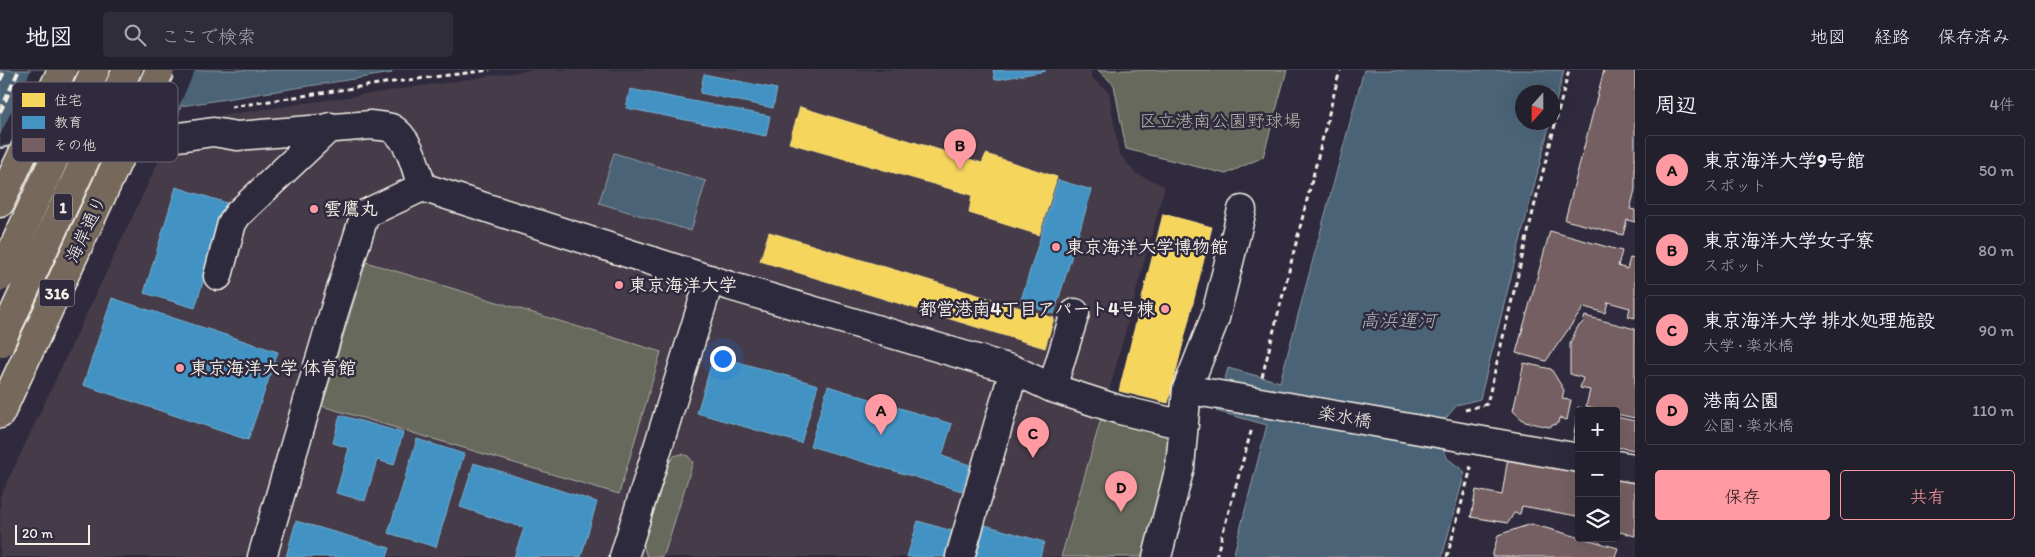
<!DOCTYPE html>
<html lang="ja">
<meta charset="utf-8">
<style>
:root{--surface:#23202e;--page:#2f2d3a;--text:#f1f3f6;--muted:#a3a3aa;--line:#403e4a;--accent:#ff9aa2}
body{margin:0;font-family:Itim,"Klee One",sans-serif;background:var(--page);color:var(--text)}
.controls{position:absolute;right:15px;bottom:15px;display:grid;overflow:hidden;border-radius:5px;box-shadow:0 5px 20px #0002}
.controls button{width:45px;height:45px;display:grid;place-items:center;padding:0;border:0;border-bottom:1px solid var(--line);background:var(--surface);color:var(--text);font:25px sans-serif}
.compass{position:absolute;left:1515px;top:15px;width:45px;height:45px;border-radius:50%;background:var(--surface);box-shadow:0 5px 20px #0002;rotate:201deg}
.scale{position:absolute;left:15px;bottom:12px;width:75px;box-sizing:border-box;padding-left:5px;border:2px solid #f4f1e8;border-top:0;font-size:14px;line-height:18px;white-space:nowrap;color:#f4f1e8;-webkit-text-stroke:4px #2f2a3d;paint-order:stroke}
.you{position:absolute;left:722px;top:288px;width:18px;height:18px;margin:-12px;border:4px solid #fff;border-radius:50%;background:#1a73e8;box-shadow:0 0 0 8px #1a73e833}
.badge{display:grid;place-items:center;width:32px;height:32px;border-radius:50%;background:var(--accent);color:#111;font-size:16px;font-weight:700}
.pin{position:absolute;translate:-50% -41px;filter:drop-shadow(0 1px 2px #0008)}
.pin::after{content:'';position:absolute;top:26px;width:18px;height:15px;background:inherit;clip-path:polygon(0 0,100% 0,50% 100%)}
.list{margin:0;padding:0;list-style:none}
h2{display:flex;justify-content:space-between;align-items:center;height:65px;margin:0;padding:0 20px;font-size:21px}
h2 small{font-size:16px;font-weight:400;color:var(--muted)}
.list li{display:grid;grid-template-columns:32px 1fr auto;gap:15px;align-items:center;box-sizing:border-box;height:70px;margin:0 10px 10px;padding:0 10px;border:1px solid var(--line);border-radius:5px}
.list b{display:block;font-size:19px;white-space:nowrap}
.list p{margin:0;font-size:16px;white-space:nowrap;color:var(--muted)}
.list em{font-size:16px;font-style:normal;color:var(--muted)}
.actions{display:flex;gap:10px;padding:15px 20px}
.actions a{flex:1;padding:11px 0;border:1px solid var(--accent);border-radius:5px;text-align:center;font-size:18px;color:var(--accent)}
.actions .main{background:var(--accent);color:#111}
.icon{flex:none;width:28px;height:28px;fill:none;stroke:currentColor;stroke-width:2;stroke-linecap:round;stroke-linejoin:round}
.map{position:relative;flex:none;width:1635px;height:487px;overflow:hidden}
header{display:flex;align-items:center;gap:30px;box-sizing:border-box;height:70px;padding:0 25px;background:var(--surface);border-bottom:1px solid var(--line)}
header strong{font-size:24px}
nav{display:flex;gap:28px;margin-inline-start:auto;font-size:18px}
.search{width:350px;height:45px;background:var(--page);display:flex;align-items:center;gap:12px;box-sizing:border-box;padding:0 18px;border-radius:5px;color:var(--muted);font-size:19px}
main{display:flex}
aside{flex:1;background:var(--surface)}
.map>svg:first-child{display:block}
.built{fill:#443a48}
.green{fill:#66695b;stroke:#adada2}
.water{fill:#4c6377;stroke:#8f9ca4}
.pier{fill:#2f2a3d}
.homes{fill:#f6d55c;stroke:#f5dd86}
.schools{fill:#4393c3;stroke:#78afce}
.building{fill:#755f62;stroke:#f4f1e8}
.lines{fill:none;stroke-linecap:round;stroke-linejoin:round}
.minor-casing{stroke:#f4f1e8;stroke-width:31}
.major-casing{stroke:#f4f1e8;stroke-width:31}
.path{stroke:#f4f1e8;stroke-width:3;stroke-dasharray:5 4;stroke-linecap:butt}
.minor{stroke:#2f2a3d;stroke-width:28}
.major{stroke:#76695c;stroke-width:28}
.rail{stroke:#f4f1e8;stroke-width:4;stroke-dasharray:8 4;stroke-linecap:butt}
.minor-bridge-casing{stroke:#f4f1e8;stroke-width:31;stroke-linecap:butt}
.major-bridge-casing{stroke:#f4f1e8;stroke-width:31;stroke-linecap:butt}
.highway-bridge-casing{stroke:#f4f1e8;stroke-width:31;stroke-linecap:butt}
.minor-bridge{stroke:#2f2a3d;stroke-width:28}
.major-bridge{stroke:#76695c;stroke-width:28}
.highway-bridge{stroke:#76695c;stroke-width:28}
.poi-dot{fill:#ff9aa2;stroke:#2f2a3d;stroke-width:2}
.labels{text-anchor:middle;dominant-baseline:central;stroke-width:5;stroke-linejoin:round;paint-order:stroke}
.shield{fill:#2f2a3d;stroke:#b9b5b5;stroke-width:1}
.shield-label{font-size:16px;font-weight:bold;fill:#f4f1e8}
.park-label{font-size:18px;fill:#b4b4a9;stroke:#2f2a3d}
.poi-label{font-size:18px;font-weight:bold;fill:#f4f1e8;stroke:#2f2a3d;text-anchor:start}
.street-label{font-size:18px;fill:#f4f1e8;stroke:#2f2a3d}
.water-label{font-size:19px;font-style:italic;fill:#b1b8bb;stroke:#2f2a3d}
.key{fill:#2f2a3d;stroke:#6a6670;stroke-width:1}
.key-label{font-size:14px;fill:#f4f1e8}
</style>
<header>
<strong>地図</strong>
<div class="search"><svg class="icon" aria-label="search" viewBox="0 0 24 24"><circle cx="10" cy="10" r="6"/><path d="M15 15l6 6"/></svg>ここで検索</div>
<nav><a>地図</a><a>経路</a><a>保存済み</a></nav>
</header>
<main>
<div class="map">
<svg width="1635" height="487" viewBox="0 0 1635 487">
<rect width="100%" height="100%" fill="#2f2a3d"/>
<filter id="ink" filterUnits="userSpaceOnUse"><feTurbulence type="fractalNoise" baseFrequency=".02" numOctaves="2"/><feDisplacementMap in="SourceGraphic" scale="10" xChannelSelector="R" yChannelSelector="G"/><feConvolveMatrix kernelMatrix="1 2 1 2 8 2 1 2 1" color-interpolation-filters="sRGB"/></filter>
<g filter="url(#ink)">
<path class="built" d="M530 0H1091V7L1109 22 1119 83 1135 103 1165 116 1111 314 1060 487H0V427L161 86 0 109V78Z"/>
<path class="green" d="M1098 0H1287L1263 87 1226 104 1126 79 1114 15Z
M366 192 661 282 619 424 322 336Z
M1105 335 1184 355 1157 487H1061Z
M682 384 688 386 693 392 665 482 661 487H647L643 475 669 393 674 386Z"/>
<path class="water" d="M0 0H391L392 3 181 36 176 50 0 77Z
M1364 0H1564L1553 44 1552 22H1522V52L1550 53 1480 329 1457 335 1442 353 1440 365 1447 388 1465 402 1442 487H1233L1267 355 1216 341 1228 298 1280 312Z
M614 83 706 111 691 161 599 133Z"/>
<path class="pier" d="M31 0H195L171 54 0 76V65Z"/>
<path class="homes" d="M800 37 982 93 986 84 1057 107 1039 165 969 143 972 125 789 73Z
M1163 144 1212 157 1168 333 1119 321Z
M769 162 1054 248 1045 278 760 191Z"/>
<path class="schools" d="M993 0H1045L1046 1 995 10Z
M704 4 777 19 773 38 700 23Z
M630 19 770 46 766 66 626 38Z
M1058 110 1092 120 1054 244 1020 233Z
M176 117 227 133 195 238 144 223Z
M112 228 278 282 248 370 83 315Z
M714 285 818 315 801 373 697 343Z
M828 316 952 354 942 386 970 395 962 421 810 376Z
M340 345 403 363 394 395 377 390 365 431 336 423 349 378 333 373Z
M417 369 464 384 436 477 388 463Z
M474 393 597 432 581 487H514L524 458 460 437Z
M296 451 390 478 387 487H286Z
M918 451 959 463 952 487H907Z
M985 455 1044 472 1040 487H976Z"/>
<path class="building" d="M1604 0H1635V120L1630 139 1635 140V152L1627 150 1623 165 1565 150Z
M1550 161 1622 181 1618 196 1627 199 1630 188 1635 189V248L1628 246 1630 238 1608 232 1605 243 1584 237 1546 291 1516 283Z
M1585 246 1635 259V348L1616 344V341H1605L1586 336 1590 320 1580 318 1583 308 1570 304V274L1577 258 1583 252Z
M1524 293 1551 299 1564 320 1562 329 1571 330 1567 350 1559 348 1558 353 1549 357 1525 352 1513 341Z
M1578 337 1592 341H1579V371L1573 370Z
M1616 347 1635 351V380L1616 377Z
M1508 387 1579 399 1577 446 1522 436 1520 444 1514 443 1508 453 1471 447 1476 420 1502 425Z
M1616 406 1635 411V466L1616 461Z
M1531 454 1618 478 1615 487H1492L1498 465Z"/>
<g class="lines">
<g class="minor-casing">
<path id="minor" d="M0 93 213 62 237 66 371 55C377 56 385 56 391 58 410 68 416 99 422 117
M218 206 232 153 238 144 330 57
M1052 318 1075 243
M1489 372 1579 388
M1616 395 1635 398
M262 487 334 242 365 144 422 117 730 216 1014 300 1052 318 1120 340 1184 355
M624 487 710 209
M960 487 1014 300
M1157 487 1180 397 1187 319 1215 248 1242 140"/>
</g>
<g class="major-casing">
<path id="major" d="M0 133 9 113
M0 344 113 101"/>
</g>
<path class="path" d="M231 37 385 13 490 0
M1262 307 1340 0
M1465 340 1487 334 1537 125 1569 0
M1216 487 1252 358
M1447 487 1471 398 1469 397"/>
<use href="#minor" class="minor"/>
<use href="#major" class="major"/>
<path class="rail" d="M0 10 5 0
M0 42 19 0"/>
<g class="minor-bridge-casing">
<path id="minor-bridge" d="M1202 322 1489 372"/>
</g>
<g class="major-bridge-casing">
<path id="major-bridge" d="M113 101 160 0
M9 113 62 0"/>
</g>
<g class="highway-bridge-casing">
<path id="highway-bridge" d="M0 207 95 0
M0 273 127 0"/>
</g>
<use href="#minor-bridge" class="minor-bridge"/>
<use href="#major-bridge" class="major-bridge"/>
<use href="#highway-bridge" class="highway-bridge"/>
</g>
</g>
<g class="poi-dot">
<circle cx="314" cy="139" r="5"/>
<circle cx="1056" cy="177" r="5"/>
<circle cx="619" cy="215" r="5"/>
<circle cx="1165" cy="239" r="5"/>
<circle cx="180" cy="298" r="5"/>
</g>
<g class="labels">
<g class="shield">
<rect x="54" y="123.5" width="18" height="27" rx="4"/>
<rect x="39.5" y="209.5" width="35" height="27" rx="4"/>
</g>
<g class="shield-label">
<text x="63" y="137">1</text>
<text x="57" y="223">316</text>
</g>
<g class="park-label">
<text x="1220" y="51">区立港南公園野球場</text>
</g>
<g class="poi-label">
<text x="324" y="139">雲鷹丸</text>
<text x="1066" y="177">東京海洋大学博物館</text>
<text x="629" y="215">東京海洋大学</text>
<text x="1155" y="239" text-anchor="end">都営港南4丁目アパート4号棟</text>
<text x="190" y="298">東京海洋大学 体育館</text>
</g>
<g class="street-label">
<text transform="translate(86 159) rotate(-65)">海岸通り</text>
<text transform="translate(1345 347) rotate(10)">楽水橋</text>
</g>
<g class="water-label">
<text x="1398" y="250">高浜運河</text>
</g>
</g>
<rect x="12" y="12" width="166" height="80" rx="8" class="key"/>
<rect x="22" y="23" width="23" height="14" fill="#f6d55c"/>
<rect x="22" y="46" width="23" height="13" fill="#4393c3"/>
<rect x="22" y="68" width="23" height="14" fill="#755f62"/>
<g class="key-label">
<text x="54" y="35">住宅</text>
<text x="54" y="57">教育</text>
<text x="54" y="80">その他</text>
</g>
</svg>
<div class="controls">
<button>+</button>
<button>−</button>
<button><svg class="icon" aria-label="layers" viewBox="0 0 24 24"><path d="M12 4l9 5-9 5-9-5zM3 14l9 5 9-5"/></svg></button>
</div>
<svg class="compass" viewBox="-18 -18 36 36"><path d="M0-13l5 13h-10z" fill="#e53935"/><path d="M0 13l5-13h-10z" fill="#a3a3aa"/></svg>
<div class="scale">20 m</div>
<div class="you"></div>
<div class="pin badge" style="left:881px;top:365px">A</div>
<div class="pin badge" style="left:960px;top:100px">B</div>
<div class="pin badge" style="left:1033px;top:388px">C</div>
<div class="pin badge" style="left:1121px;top:442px">D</div>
</div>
<aside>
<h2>周辺<small>4件</small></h2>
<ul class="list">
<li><span class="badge">A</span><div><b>東京海洋大学9号館</b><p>スポット</p></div><em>50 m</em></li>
<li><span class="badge">B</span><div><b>東京海洋大学女子寮</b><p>スポット</p></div><em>80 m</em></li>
<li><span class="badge">C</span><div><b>東京海洋大学 排水処理施設</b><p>大学 · 楽水橋</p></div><em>90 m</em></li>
<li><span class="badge">D</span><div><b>港南公園</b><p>公園 · 楽水橋</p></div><em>110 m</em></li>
</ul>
<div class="actions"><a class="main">保存</a><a>共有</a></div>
</aside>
</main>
